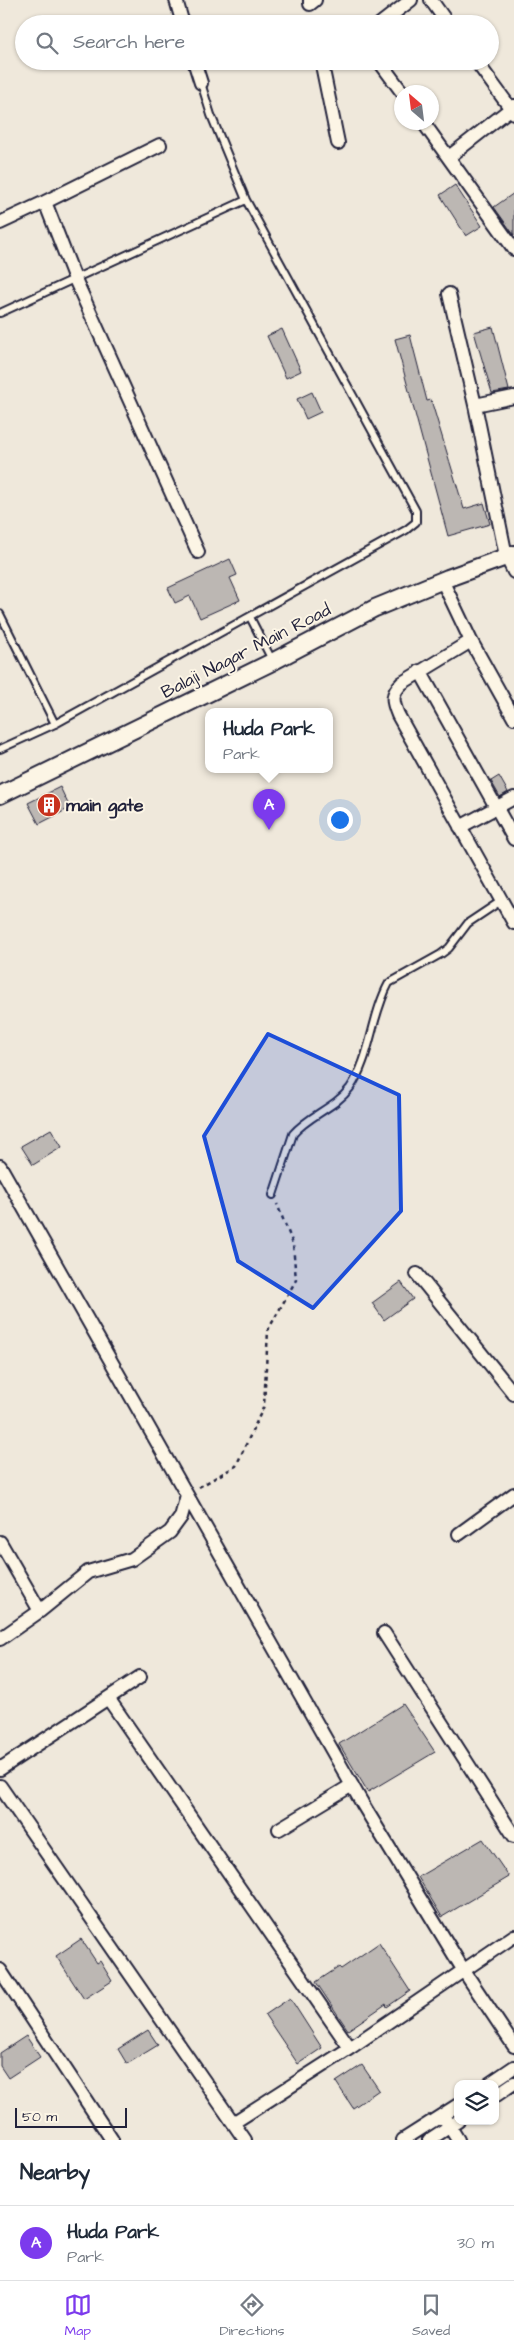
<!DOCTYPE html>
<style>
:root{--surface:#fff;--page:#f6f6f7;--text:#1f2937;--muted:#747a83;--line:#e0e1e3;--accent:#7c3aed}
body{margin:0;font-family:"Architects Daughter",sans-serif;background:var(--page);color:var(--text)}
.controls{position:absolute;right:15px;bottom:15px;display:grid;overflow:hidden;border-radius:10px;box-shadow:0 1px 4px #0004}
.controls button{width:45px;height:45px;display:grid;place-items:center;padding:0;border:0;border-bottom:1px solid var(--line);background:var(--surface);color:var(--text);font:25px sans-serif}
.compass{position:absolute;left:394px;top:85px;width:45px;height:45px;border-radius:50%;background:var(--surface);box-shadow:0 1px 4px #0004;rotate:332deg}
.scale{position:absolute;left:15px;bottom:12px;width:112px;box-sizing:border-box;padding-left:5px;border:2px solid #22223b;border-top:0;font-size:14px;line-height:18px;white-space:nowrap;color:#22223b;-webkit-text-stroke:4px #fcf5e5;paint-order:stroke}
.you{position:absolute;left:339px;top:819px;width:18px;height:18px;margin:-12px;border:4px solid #fff;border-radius:50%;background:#1a73e8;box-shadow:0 0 0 8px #1a73e833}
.badge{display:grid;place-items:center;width:32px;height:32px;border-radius:50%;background:var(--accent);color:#fff;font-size:16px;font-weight:700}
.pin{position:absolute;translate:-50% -41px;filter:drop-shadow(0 1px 2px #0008)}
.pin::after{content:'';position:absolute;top:26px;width:18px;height:15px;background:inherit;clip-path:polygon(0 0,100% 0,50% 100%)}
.popup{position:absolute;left:205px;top:708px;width:128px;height:65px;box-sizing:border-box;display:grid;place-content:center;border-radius:10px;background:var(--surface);filter:drop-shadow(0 1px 4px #0005);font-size:16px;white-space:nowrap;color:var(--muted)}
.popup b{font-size:19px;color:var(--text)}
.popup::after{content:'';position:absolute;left:50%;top:100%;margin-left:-10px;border:10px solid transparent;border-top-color:var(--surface)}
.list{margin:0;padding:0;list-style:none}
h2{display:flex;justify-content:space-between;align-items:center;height:65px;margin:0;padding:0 20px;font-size:21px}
h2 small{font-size:16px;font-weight:400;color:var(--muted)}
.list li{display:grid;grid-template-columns:32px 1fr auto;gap:15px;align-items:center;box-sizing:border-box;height:75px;padding:0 20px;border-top:1px solid var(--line)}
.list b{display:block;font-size:19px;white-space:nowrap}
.list p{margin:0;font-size:16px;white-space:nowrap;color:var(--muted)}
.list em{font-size:16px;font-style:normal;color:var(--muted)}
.icon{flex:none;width:28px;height:28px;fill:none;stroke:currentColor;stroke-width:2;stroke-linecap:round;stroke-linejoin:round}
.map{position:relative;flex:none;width:514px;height:2140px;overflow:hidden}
.search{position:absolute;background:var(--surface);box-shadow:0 1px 4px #0004;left:15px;right:15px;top:15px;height:55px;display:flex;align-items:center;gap:12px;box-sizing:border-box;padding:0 18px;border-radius:28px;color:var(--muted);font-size:19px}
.sheet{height:140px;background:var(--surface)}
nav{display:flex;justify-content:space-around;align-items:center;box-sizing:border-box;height:70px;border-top:1px solid var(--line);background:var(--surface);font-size:14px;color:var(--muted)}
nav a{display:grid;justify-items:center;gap:2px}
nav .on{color:var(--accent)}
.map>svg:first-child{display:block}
.building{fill:#bcb7b3;stroke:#22223b}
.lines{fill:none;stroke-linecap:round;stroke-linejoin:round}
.service-casing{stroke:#22223b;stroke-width:10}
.minor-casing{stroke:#22223b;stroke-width:16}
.tertiary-casing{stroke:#22223b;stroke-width:20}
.path{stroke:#22223b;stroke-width:2.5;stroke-dasharray:4 4;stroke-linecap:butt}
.service{stroke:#fcf5e5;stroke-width:6}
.minor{stroke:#fcf5e5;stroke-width:12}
.tertiary{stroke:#fcf5e5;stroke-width:16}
.marked{fill:#1d4ed8;fill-opacity:0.2;stroke:#1d4ed8;stroke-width:4;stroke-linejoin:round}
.labels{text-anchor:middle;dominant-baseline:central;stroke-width:4;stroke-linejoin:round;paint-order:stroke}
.street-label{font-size:18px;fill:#22223b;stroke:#fcf5e5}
.poi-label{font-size:18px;font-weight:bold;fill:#22223b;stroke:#fcf5e5;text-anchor:start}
</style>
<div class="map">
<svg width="514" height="2140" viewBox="0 0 514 2140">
<rect width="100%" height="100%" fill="#efe8db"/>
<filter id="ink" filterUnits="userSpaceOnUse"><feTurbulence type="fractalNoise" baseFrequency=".02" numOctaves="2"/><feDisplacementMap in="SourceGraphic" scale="10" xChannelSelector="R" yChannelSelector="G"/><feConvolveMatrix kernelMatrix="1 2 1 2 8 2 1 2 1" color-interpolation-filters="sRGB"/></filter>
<g filter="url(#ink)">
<path class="building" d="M455 185 482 226 466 236 440 195Z
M514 193V235L494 207Z
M493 327 509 390 492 393 474 332Z
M282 329 301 371 286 378 267 336Z
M410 335 427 401 431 400 464 509 484 503 490 524 448 536 395 339Z
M312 392 321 412 306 419 297 399Z
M230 559 237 575 230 578 240 600 200 618 190 596 175 603 168 588Z
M499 776 508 792 500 797 491 781Z
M60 787 70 808 39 824 28 803Z
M51 1129 62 1147 33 1165 21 1146Z
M401 1282 413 1299 384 1320 372 1303Z
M403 1704 435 1752 368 1792 339 1744Z
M483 1839 509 1877 442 1917 418 1877Z
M81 1939 97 1963 100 1961 112 1981 84 1999 56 1956Z
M379 1943 410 1991 387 2007 386 2004 348 2030 316 1982 339 1967 341 1969Z
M290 1998 322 2048 298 2064 265 2015Z
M148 2030 158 2045 127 2064 118 2049Z
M26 2036 40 2057 8 2078 0 2066V2053Z
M362 2065 379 2090 353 2108 336 2082Z"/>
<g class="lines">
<g class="service-casing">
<path id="service" d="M0 313 246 200
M0 614 55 724
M250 617 272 660
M0 749 55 724 406 530 416 522V511L246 200 211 115 201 83
M273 1195 293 1134C309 1115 335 1108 350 1088 371 1058 371 1016 389 983L441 954 449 948 468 923 501 901"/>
</g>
<g class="minor-casing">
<path id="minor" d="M176 0 183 24
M310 0V4L315 0
M431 0 448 24
M380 24 411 0
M194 61 201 83
M328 61 322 65 338 143
M379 61 402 92
M476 61 514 113
M423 122 514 249
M449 157 514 106
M45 202 160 145
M0 223 45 202 75 279 198 552
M449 294 475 405 506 556 514 572
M475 405 514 397
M442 580 471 641 514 718
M471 641 402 683C391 694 392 701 398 715L514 923
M420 671 514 839
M460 827 514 798
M0 1166 362 1803 464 1971 514 2046
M417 1274 514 1394
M459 1534 514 1494
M0 1542 40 1611
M384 1633 514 1836
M0 1639 40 1611 88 1572 132 1559 170 1532 181 1517 187 1495
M108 1698 350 2048
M0 1769 140 1677
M0 1786 245 2140
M279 1829 352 1785
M0 1970 112 2140
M489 2084 514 2067
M495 2096 514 2083
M445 2119 458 2140
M233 2123 350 2048 514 1936
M403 2140 458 2105
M429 2140 458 2121"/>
</g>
<g class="tertiary-casing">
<path id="tertiary" d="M0 795 272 662 375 608 448 578 514 554"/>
</g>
<path class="path" d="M199 1487 236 1466 264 1406 268 1330 296 1280 293 1244 277 1204"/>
<use href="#service" class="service"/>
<use href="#minor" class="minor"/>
<use href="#tertiary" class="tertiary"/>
</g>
</g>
<path class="marked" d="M268 1034 399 1095 401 1211 313 1308 238 1261 204 1136Z"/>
<defs>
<g id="building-disc" transform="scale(1.25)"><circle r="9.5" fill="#c8321e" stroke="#fcf5e5"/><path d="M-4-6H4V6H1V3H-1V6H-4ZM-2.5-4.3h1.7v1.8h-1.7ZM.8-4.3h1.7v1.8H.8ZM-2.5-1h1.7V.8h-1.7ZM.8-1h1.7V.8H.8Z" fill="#fff"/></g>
</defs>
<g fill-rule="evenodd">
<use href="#building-disc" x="49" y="805"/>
</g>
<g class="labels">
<g class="street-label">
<text transform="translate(246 651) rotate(-27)">Balaji Nagar Main Road</text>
</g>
<g class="poi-label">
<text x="66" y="805">main gate</text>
</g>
</g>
</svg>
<div class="controls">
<button><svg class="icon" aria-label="layers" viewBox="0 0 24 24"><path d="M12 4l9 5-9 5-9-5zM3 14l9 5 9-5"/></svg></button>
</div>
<svg class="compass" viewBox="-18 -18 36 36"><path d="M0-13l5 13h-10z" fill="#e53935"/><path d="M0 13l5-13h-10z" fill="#747a83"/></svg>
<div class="scale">50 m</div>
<div class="you"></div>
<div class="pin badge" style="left:269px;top:830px">A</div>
<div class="popup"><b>Huda Park</b>Park</div>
<div class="search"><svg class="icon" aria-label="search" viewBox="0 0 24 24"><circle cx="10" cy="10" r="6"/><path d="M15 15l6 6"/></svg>Search here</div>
</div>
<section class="sheet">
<h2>Nearby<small></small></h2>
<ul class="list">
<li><span class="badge">A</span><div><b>Huda Park</b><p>Park</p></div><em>30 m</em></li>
</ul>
</section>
<nav>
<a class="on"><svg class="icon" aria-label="map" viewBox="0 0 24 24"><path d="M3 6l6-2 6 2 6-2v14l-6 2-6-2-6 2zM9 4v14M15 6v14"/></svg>Map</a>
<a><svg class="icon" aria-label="directions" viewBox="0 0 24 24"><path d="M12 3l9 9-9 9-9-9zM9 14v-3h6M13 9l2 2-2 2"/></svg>Directions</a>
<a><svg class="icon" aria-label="saved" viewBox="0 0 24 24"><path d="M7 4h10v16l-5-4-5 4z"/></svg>Saved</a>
</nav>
